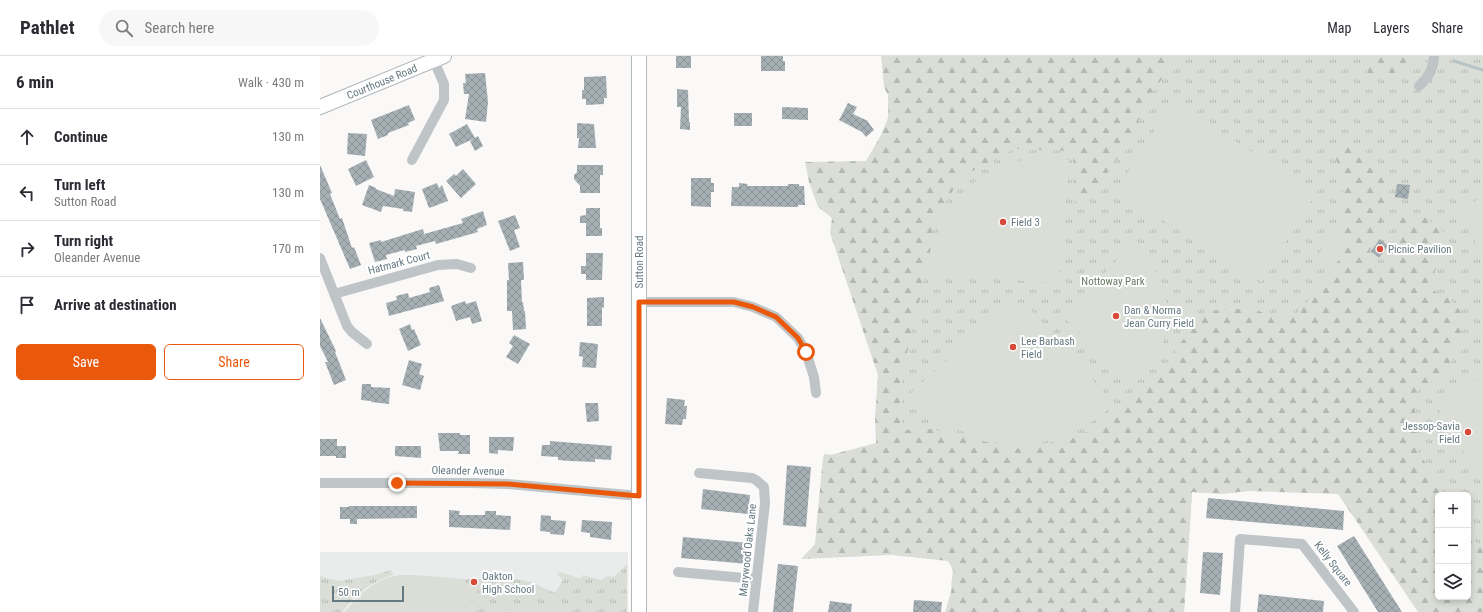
<!DOCTYPE html>
<meta charset="utf-8">
<style>
:root{--surface:#fff;--page:#f7f7f7;--text:#2b2b33;--muted:#7c7c81;--line:#e1e1e2;--accent:#ea580c}
body{margin:0;font-family:"Roboto Condensed",sans-serif;background:var(--page);color:var(--text)}
.controls{position:absolute;right:12px;bottom:12px;display:grid;overflow:hidden;border-radius:6px;box-shadow:0 2px 6px #0003}
.controls button{width:36px;height:36px;display:grid;place-items:center;padding:0;border:0;border-bottom:1px solid var(--line);background:var(--surface);color:var(--text);font:20px sans-serif}
.scale{position:absolute;left:12px;bottom:10px;width:72px;box-sizing:border-box;padding-left:4px;border:2px solid #667980;border-top:0;font-size:11px;line-height:14px;white-space:nowrap;color:#667980;-webkit-text-stroke:3px #fff;paint-order:stroke}
.stop{position:absolute;width:12px;height:12px;margin:-9px;border:3px solid #ea580c;border-radius:50%;background:#fff}
.stop.end{background:#ea580c;border-color:#fff;box-shadow:0 1px 4px #0008}
.list{margin:0;padding:0;list-style:none}
h2{display:flex;justify-content:space-between;align-items:center;height:52px;margin:0;padding:0 16px;font-size:17px}
h2 small{font-size:13px;font-weight:400;color:var(--muted)}
.list li{display:grid;grid-template-columns:26px 1fr auto;gap:12px;align-items:center;box-sizing:border-box;height:56px;padding:0 16px;border-top:1px solid var(--line)}
.list b{display:block;font-size:15px;white-space:nowrap}
.list p{margin:0;font-size:13px;white-space:nowrap;color:var(--muted)}
.list em{font-size:13px;font-style:normal;color:var(--muted)}
.actions{display:flex;gap:8px;padding:12px 16px}
.actions a{flex:1;padding:9px 0;border:1px solid var(--accent);border-radius:6px;text-align:center;font-size:14px;color:var(--accent)}
.actions .main{background:var(--accent);color:#fff}
.icon{flex:none;width:22px;height:22px;fill:none;stroke:currentColor;stroke-width:2;stroke-linecap:round;stroke-linejoin:round}
.map{position:relative;flex:none;width:1163px;height:556px;overflow:hidden}
header{display:flex;align-items:center;gap:24px;box-sizing:border-box;height:56px;padding:0 20px;background:var(--surface);border-bottom:1px solid var(--line)}
header strong{font-size:19px}
nav{display:flex;gap:22px;margin-inline-start:auto;font-size:14px}
.search{width:280px;height:36px;background:var(--page);display:flex;align-items:center;gap:10px;box-sizing:border-box;padding:0 14px;border-radius:22px;color:var(--muted);font-size:15px}
main{display:flex}
aside{flex:1;background:var(--surface)}
.map>svg:first-child{display:block}
.built{fill:#eaebeb}
.grass{fill:url(#grass-tufts);fill-rule:evenodd}
.forest{fill:url(#forest-firs)}
.pitch{fill:#daded7}
.lines{fill:none;stroke-linecap:round;stroke-linejoin:round}
.stream{stroke:#b8c5c8;stroke-width:3}
.building{fill:url(#building-cross-hatch)}
.secondary-casing{stroke:#b2b9bc;stroke-width:16}
.street{stroke:#bfc5c7;stroke-width:10}
.secondary{stroke:#fff;stroke-width:14}
.route{stroke:#ea580c;stroke-width:5}
.poi-dot{fill:#d74a3a;stroke:#fff;stroke-width:1.5}
.labels{text-anchor:middle;dominant-baseline:central;stroke-width:4;stroke-linejoin:round;paint-order:stroke}
.street-label{font-size:11px;fill:#667980;stroke:#fff}
.poi-label{font-size:11px;fill:#667980;stroke:#fff;text-anchor:start}
.park-label{font-size:11px;fill:#6b7965;stroke:#fff}
</style>
<header>
<strong>Pathlet</strong>
<div class="search"><svg class="icon" aria-label="search" viewBox="0 0 24 24"><circle cx="10" cy="10" r="6"/><path d="M15 15l6 6"/></svg>Search here</div>
<nav><a>Map</a><a>Layers</a><a>Share</a></nav>
</header>
<main>
<aside>
<h2>6 min<small>Walk · 430 m</small></h2>
<ul class="list">
<li><svg class="icon" aria-label="ahead" viewBox="0 0 24 24"><path d="M12 20V5M6 11l6-6 6 6"/></svg><div><b>Continue</b></div><em>130 m</em></li>
<li><svg class="icon" aria-label="left" viewBox="0 0 24 24"><path d="M17 20v-9H6M10 6l-5 5 5 5"/></svg><div><b>Turn left</b><p>Sutton Road</p></div><em>130 m</em></li>
<li><svg class="icon" aria-label="right" viewBox="0 0 24 24"><path d="M7 20v-9h11M14 6l5 5-5 5"/></svg><div><b>Turn right</b><p>Oleander Avenue</p></div><em>170 m</em></li>
<li><svg class="icon" aria-label="arrive" viewBox="0 0 24 24"><path d="M6 21V4h12l-3 4 3 4H6"/></svg><div><b>Arrive at destination</b></div></li>
</ul>
<div class="actions"><a class="main">Save</a><a>Share</a></div>
</aside>
<div class="map">
<svg width="1163" height="556" viewBox="0 0 1163 556">
<defs>
<pattern id="grass-tufts" width="24" height="20" patternUnits="userSpaceOnUse"><rect width="24" height="20" fill="#daded7"/><path d="M3 7l-1-3M5 7V3M7 7l1-3M15 17l-1-3M17 17v-4M19 17l1-3" fill="none" stroke="#b5b9b4"/></pattern>
<pattern id="forest-firs" width="22" height="20" patternUnits="userSpaceOnUse"><rect width="22" height="20" fill="#daded7"/><path d="M5 1l3.5 6h-7zM16 11l3.5 6h-7z" fill="#b5b9b4"/></pattern>
<pattern id="building-cross-hatch" width="8" height="8" patternUnits="userSpaceOnUse"><rect width="8" height="8" fill="#a6b0b4"/><path d="M0 0l8 8M0 8l8-8" fill="none" stroke="#8b9498"/></pattern>
</defs>
<rect width="100%" height="100%" fill="#faf9f8"/>
<path class="built" d="M0 496H308V556H0Z"/>
<path class="grass" d="M568 0H1163V556H1101L1018 437 930 434 902 437 872 436 864 556H629L635 489 496 474 504 398 568 403ZM1118 439H1148V541H1118Z
M307 508V556H155L144 523H195L211 526 235 537 243 524 237 518 241 516 261 523 262 519 281 524 288 520 294 521Z
M71 514 73 519C51 526 36 537 22 556H0V520L18 525 55 519Z"/>
<path class="forest" d="M561 0H856L842 23 830 38 811 82 777 131 755 148 753 95 694 93 641 121 615 164 608 209 582 318 583 374 612 373 633 379 701 393 762 380 802 346 839 318 867 278 886 255 932 252 957 263 973 261 1005 227 1021 191 1023 128 1015 99 1022 82 1034 91 1064 122 1068 147 1057 180 1042 211 1069 216 1081 181 1076 163 1101 158 1124 176 1111 233 1131 244 1146 262 1128 316 1094 337 1097 393 1125 439H1118V541H1148V478L1163 493V556H1098L1018 438 929 435 902 438 872 436 864 556H625L636 519 628 505 572 499 481 503 495 488 503 401 556 387 555 360 558 319 510 177 512 162 498 151 489 126 485 106 546 105 561 79 573 49 564 31Z
M1048 0H1100L1099 9 1072 21 1048 19Z"/>
<path class="pitch" d="M852 46 997 136 941 226 796 135Z
M713 102H726L749 104 739 220 730 227 610 217C611 209 611 201 613 193 624 141 662 111 713 102Z
M1163 141V201L1139 154Z
M1015 172 1032 183 1011 216 994 205Z
M813 187C847 219 859 264 834 306 828 316 819 323 811 331L745 262 746 257Z
M694 246 705 247 794 348C764 377 721 394 679 387 668 385 657 380 647 377 623 368 604 358 592 335Z
M1163 320V420L1149 406 1115 347Z
M80 519H94L144 523 155 556H25C42 536 53 524 80 519Z
M251 549V556H173V554Z"/>
<g class="lines">
<path class="stream" d="M1134 5 1163 14"/>
</g>
<path class="building" d="M356 0H371V12H356Z
M441 0H463V5H465V15H441Z
M165 17 168 46 166 66 145 63 149 38H144L143 27H146L145 18Z
M286 20 287 42H284V48L266 49V43H262V34H264V21Z
M357 33 368 34 369 66H370V74L360 73 361 51H357Z
M528 47 537 51 533 58 548 65V66L554 74 546 81 542 76 519 64Z
M89 49 95 64 88 67 89 69 68 77V79L58 83 51 64Z
M462 51 488 52V64L462 63Z
M414 57H432V70H414Z
M257 67 274 68 276 92H258L259 82H257Z
M147 68 155 82 136 91 129 78Z
M28 77 47 78 45 100 27 98Z
M158 80 163 90 155 95 150 85Z
M46 104 54 121 36 130 28 113Z
M0 109 12 137 10 138 20 163 22 162 32 192 34 191 41 209 30 213 0 143Z
M257 109H283V119H280V137H260V130L254 123V119L257 116Z
M143 113 156 128 141 142 126 125 134 118 136 120Z
M371 122H391V127H394V136H391V151L371 150Z
M117 127 119 132 122 129 128 145 109 152 102 133Z
M419 127 428 128 427 130H468V128H479V130H484L485 149H478V151L411 150 412 131H419Z
M1077 128 1090 129 1088 143 1075 141Z
M49 129 56 132V133L74 140 75 133 95 136 92 156 83 155V153L63 150 61 156 42 149Z
M266 152H280V172H282V180H266V167H260V160L266 159Z
M163 155 167 169 157 173 158 176 116 188 115 185 96 190 97 193 85 196V194L66 199 67 203 55 206 49 187 61 184V186L103 173 104 178 143 167 141 163Z
M195 159 200 172 194 174 200 191 190 195 178 165Z
M1060 183 1068 190 1059 202 1051 195Z
M266 197H283L282 224H266V218H261V210H266Z
M203 206 204 224H201L202 246H203L204 255H205L206 273 193 274 192 255H187V224H189L188 207Z
M119 229 124 245 69 260 66 247 77 244 76 240 88 237 89 242 110 236 109 232Z
M284 241V252L282 251V270H267V242Z
M145 245 146 248 156 245 162 265 152 268 150 261 136 265 131 250Z
M0 262 16 295 15 296 26 324 14 329 5 306H8L0 290Z
M90 268 92 274 94 273 101 289 88 295 79 273Z
M194 279 210 288 198 308 186 301 193 290 189 287Z
M260 286 278 288 276 312 262 311 263 301 259 300Z
M89 304 102 308 99 318 104 320 100 334 82 329Z
M42 328H51V331L70 332 69 348 51 346V345L41 344Z
M347 342 365 344 364 350H367L366 363H363L362 369 345 368Z
M265 347H278L279 365 267 366Z
M118 377H140V379H150V398H138L139 395H120Z
M169 381H194L193 395 178 394V398L169 397Z
M0 383H17V390H26V402H16V400H0Z
M230 385 292 390 291 404 275 403V406L251 405 238 404V401L221 400 222 389H230Z
M75 390H101V402L75 400Z
M467 409 491 411 486 471 463 469Z
M383 433 430 439 428 458 381 453Z
M888 442 1024 455 1023 474 886 462Z
M29 450H97V462L37 463V468H30V463H20V451H29Z
M129 454 140 455 139 459H165V455H176V459L191 460 190 474 129 471Z
M221 459 231 460V464L246 465 244 479 230 478V476L220 475Z
M262 464 292 466 291 484 270 481V477L261 476Z
M1034 480 1082 556H1058L1017 490Z
M363 481 429 487 428 508 361 502Z
M883 496 903 497 900 539 880 537Z
M458 508 478 510 473 556H453Z
M939 538 1004 545 1003 556H937Z
M594 544 622 546 621 556H593Z
M510 545 532 548 531 556H508Z"/>
<g class="lines">
<g class="secondary-casing">
<g id="secondary">
<path d="M319 0V556"/>
<path id="s1" d="M0 51 124 0"/>
</g>
</g>
<path class="street" d="M1099 30C1108 22 1114 12 1114 0
M92 104 124 44V28L112 0
M0 202 27 270 32 276 47 288
M14 238 118 209 137 208 151 212
M319 246H414L433 251 456 261 478 282 486 296 494 321 496 337
M379 417 432 422 436 424 444 431 445 447 433 556
M0 427H153L187 428 319 440
M358 516 436 523
M915 556 920 483 982 488 1034 556"/>
<use href="#secondary" class="secondary"/>
</g>
<g class="lines">
<path class="route" d="M77 427 187 428 319 440V246H414L433 251 456 261 478 282 486 296"/>
</g>
<g class="poi-dot">
<circle cx="683" cy="166" r="4"/>
<circle cx="1060" cy="193" r="4"/>
<circle cx="796" cy="260" r="4"/>
<circle cx="693" cy="291" r="4"/>
<circle cx="1148" cy="376" r="4"/>
<circle cx="154" cy="526" r="4"/>
</g>
<g class="labels">
<g class="street-label">
<text stroke="none"><textPath href="#s1" startOffset="67">Courthouse Road</textPath></text>
<text transform="translate(319 206) rotate(-90)">Sutton Road</text>
<text transform="translate(79 207) rotate(-15)">Hatmark Court</text>
<text transform="translate(148 415) rotate(1)">Oleander Avenue</text>
<text transform="translate(428 494) rotate(-84)">Marywood Oaks Lane</text>
<text transform="translate(1013 508) rotate(52)">Kelly Square</text>
</g>
<g class="poi-label">
<text x="691" y="166">Field 3</text>
<text x="1068" y="193">Picnic Pavilion</text>
<text x="804" y="254">Dan &amp; Norma<tspan x="804" dy="13">Jean Curry Field</tspan></text>
<text x="701" y="285">Lee Barbash<tspan x="701" dy="13">Field</tspan></text>
<text x="1140" y="370" text-anchor="end">Jessop-Savia<tspan x="1140" dy="13">Field</tspan></text>
<text x="162" y="520">Oakton<tspan x="162" dy="13">High School</tspan></text>
</g>
<g class="park-label">
<text x="793" y="225">Nottoway Park</text>
</g>
</g>
</svg>
<div class="controls">
<button>+</button>
<button>−</button>
<button><svg class="icon" aria-label="layers" viewBox="0 0 24 24"><path d="M12 4l9 5-9 5-9-5zM3 14l9 5 9-5"/></svg></button>
</div>
<div class="scale">50 m</div>
<div class="stop" style="left:486px;top:296px"></div>
<div class="stop end" style="left:77px;top:427px"></div>
</div>
</main>
